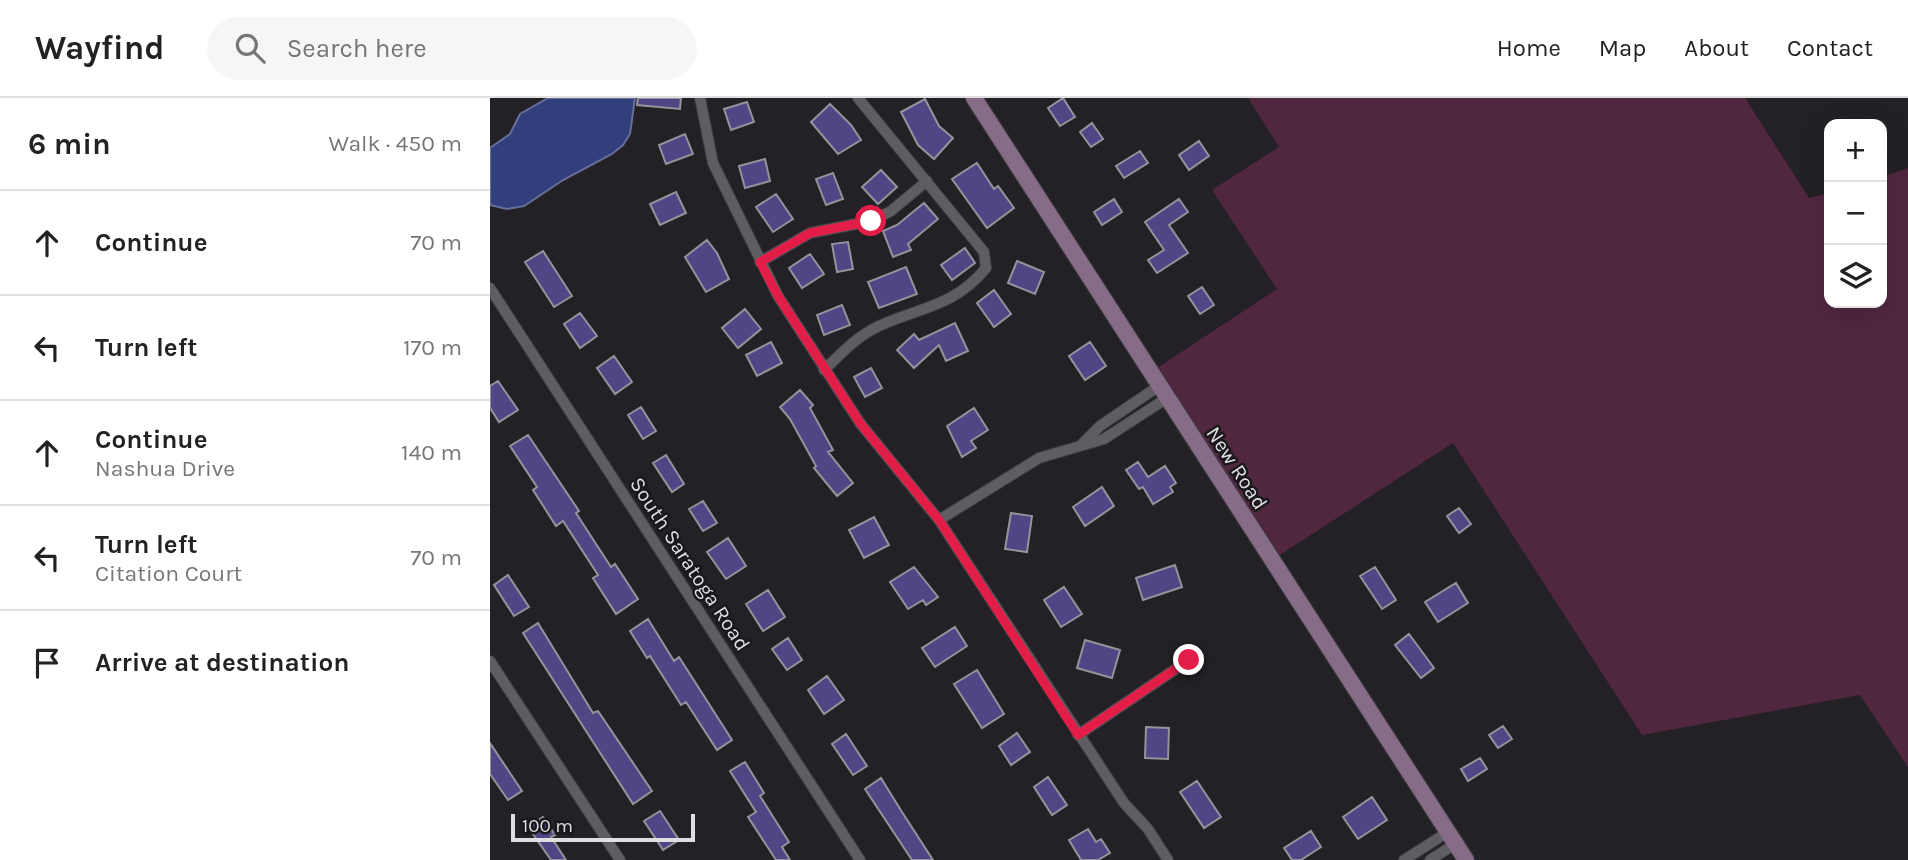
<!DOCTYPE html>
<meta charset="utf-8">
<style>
:root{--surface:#fff;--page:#f6f6f6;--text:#222;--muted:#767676;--line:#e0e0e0}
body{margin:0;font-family:Karla,sans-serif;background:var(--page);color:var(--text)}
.controls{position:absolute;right:21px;top:21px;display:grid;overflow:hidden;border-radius:14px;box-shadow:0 7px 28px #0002}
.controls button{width:63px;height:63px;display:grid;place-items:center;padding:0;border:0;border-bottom:2px solid var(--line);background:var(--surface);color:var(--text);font:35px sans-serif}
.scale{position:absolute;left:21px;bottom:18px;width:184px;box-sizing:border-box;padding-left:7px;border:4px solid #dfdee1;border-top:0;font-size:19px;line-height:24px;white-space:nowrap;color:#dfdee1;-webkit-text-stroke:5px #1a181c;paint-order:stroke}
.stop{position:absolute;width:21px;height:21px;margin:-16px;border:5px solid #e11d48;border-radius:50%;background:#fff}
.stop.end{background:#e11d48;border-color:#fff;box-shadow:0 2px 7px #0008}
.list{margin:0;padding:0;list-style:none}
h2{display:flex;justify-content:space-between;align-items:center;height:91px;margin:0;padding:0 28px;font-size:30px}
h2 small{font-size:23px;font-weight:400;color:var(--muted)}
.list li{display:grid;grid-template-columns:46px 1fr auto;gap:21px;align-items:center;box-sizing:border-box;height:105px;padding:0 28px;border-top:2px solid var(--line)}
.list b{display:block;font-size:26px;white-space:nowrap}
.list p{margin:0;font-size:23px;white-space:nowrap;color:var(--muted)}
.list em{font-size:23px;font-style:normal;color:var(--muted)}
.icon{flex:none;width:38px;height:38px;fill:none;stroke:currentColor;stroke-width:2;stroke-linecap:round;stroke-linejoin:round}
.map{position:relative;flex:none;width:1418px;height:762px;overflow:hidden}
header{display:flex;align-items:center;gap:42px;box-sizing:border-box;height:98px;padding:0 35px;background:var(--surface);border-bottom:2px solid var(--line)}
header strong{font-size:33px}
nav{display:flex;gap:38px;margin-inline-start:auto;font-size:24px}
.search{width:490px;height:63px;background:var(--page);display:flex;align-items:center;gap:18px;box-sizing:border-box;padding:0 24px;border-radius:38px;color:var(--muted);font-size:26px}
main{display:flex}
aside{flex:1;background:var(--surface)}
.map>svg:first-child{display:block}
.green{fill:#50273f}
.water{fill:#323f7c;stroke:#666f9a;stroke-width:2}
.building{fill:#524586;stroke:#94939a;stroke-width:2}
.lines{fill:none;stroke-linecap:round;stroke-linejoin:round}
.street-casing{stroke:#3f3d41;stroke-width:12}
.secondary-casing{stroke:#3f3d41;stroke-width:18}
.street{stroke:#605d62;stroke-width:10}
.secondary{stroke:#876c88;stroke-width:16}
.route{stroke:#e11d48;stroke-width:9}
.labels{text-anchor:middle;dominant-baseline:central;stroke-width:5;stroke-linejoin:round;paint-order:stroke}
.street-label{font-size:21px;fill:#dfdee1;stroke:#1a181c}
</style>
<header>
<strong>Wayfind</strong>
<div class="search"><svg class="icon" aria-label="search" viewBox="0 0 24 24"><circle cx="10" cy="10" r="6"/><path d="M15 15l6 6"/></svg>Search here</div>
<nav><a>Home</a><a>Map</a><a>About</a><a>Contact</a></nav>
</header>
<main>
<aside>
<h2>6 min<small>Walk · 450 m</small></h2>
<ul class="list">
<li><svg class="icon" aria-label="ahead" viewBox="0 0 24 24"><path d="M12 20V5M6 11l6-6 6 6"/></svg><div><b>Continue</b></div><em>70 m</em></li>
<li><svg class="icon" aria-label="left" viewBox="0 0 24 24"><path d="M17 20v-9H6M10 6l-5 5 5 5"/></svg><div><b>Turn left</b></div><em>170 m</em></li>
<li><svg class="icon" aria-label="ahead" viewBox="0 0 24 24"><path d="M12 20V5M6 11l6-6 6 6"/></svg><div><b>Continue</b><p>Nashua Drive</p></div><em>140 m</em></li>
<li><svg class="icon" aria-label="left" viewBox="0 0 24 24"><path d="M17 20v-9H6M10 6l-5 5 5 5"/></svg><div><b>Turn left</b><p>Citation Court</p></div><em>70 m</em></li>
<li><svg class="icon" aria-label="arrive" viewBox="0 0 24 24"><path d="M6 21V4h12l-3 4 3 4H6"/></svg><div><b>Arrive at destination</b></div></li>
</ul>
</aside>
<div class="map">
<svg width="1418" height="762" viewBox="0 0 1418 762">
<rect width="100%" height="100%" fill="#232125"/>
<path class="green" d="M758 0H1255L1319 100 1339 95V205H1392V79L1418 70V669L1370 597 1152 637 963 345 782 462 661 274 787 191 722 92 789 49Z"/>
<path class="water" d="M58 0H145L140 36 133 47 122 56 73 82 34 108 17 111 0 107V50L20 36 30 16Z"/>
<path class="building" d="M148 0H191L190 11 147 7Z
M573 0 585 19 570 28 558 10Z
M435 1 449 28 463 40 444 61 428 47 411 14Z
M257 4 264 24 241 32 234 11Z
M340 6 361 27 371 42 348 56 321 24Z
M602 25 613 41 601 49 590 34Z
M195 36 203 56 176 66 169 47Z
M709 43 719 58 699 72 689 57Z
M650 53 658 65 634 80 626 68Z
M275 61 280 83 255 90 249 68Z
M487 65 504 91 508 88 524 110 497 130 462 81Z
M391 72 407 89 388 106 372 89Z
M343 75 353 101 336 107 326 81Z
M186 94 196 115 170 127 160 106Z
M286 96 303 121 283 134 266 109Z
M624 101 632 114 612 127 604 114Z
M689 101 698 114 679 127 698 155 667 175 658 162 674 152 655 124Z
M434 105 448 121 418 146 421 152 403 159 393 133 407 127Z
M217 142 227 155 239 181 216 194 195 159Z
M358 144 363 171 347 174 342 146Z
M475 150 485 165 462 182 451 167Z
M53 153 82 198 64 209 35 164Z
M320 156 334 176 312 190 299 170Z
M527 163 554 174 545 196 518 185Z
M416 169 427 196 389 210 378 184Z
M712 189 724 207 710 216 698 198Z
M504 192 521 216 504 229 487 205Z
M352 207 360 227 334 237 327 217Z
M255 211 271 231 248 250 232 230Z
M90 215 107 238 90 250 74 226Z
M465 225 478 253 456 263 449 247 424 270 407 252 424 236 429 242Z
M281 244 292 265 267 278 256 257Z
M600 244 616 268 595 282 579 258Z
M124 258 142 284 125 296 107 270Z
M381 270 392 290 375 299 364 279Z
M8 283 28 312 9 324 0 310V288Z
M310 292 323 307 320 310 343 352 338 354 363 385 347 398 324 370 326 368 300 321 290 309Z
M151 309 166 333 153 341 138 317Z
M484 310 498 332 481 343 486 350 472 359 457 328Z
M38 337 89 413 86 415 121 469 125 466 148 501 126 516 103 480 108 477 73 423 66 428 43 392 47 389 20 348Z
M176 357 194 386 182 394 163 365Z
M648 364 658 379 675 368 686 385 680 389 683 394 663 406 653 389 649 391 636 372Z
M612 389 624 408 595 428 583 409Z
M213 403 227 425 213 433 199 411Z
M969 410 981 426 969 435 957 418Z
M521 415 542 418 537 454 515 451Z
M384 419 399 447 374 460 359 432Z
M238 440 256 468 236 481 217 454Z
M685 467 692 489 653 502 646 480Z
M424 469 448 499 436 507 433 502 418 511 400 484Z
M885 469 906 502 892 511 870 478Z
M18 477 39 509 24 518 4 487Z
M966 485 978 505 948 524 935 504Z
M574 489 592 516 571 529 554 502Z
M278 492 295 519 273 533 256 506Z
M158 521 184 563 189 559 242 642 227 652 196 604 191 607 160 558 157 560 140 533Z
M48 525 103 615 108 613 162 693 143 706 33 535Z
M465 529 477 548 445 569 432 550Z
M919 536 944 570 931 580 905 547Z
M298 540 312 562 297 572 282 551Z
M595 542 630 552 622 580 587 570Z
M487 572 514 616 492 630 464 586Z
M337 578 354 602 334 616 318 592Z
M1013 628 1022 641 1008 650 999 637Z
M656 629 679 630 678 661 655 660Z
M527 635 540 654 521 667 509 648Z
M356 636 377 668 363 677 342 646Z
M0 645 32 693 18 702 0 676Z
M990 660 997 671 978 683 971 671Z
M255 664 274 695 270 698 299 744 292 749 300 762H286L258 719 266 714 240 673Z
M558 679 577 707 562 717 544 689Z
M391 680 412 714 443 762H422L375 691Z
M707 683 731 719 714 730 690 694Z
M882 699 897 722 868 741 853 719Z
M170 713 189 742 173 752 154 723Z
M53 719 65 737 61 739 76 762H61L38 729Z
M598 731 606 744 611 741 620 755 608 762H591L579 742Z
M821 733 831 749 811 762H802L794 750Z"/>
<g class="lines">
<g class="street-casing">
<path id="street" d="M210 0 223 65 288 198 370 325 449 422 634 705 658 731 678 762
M270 164 320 135 381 123 401 113 437 83
M0 190 370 762
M334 272C351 256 367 238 389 228 430 209 464 209 496 170L494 154 368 0
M593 345 610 328 669 288
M449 422 549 360 614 341 677 300
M0 563 130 762
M588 637 699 562
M914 762 958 734
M940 762 965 746"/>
</g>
<g class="secondary-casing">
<path id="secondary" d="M484 0 976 762"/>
</g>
<use href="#street" class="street"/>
<use href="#secondary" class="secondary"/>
</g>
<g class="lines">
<path class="route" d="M381 123 320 135 270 164 288 198 370 325 449 422 588 637 699 562"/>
</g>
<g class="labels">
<g class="street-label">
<text transform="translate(747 370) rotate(57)">New Road</text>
<text transform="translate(200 466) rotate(57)">South Saratoga Road</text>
</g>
</g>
</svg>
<div class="controls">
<button>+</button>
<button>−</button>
<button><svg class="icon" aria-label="layers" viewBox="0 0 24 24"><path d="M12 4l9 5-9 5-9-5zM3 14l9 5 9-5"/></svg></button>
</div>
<div class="scale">100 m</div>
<div class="stop" style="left:381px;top:123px"></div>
<div class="stop end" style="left:699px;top:562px"></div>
</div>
</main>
